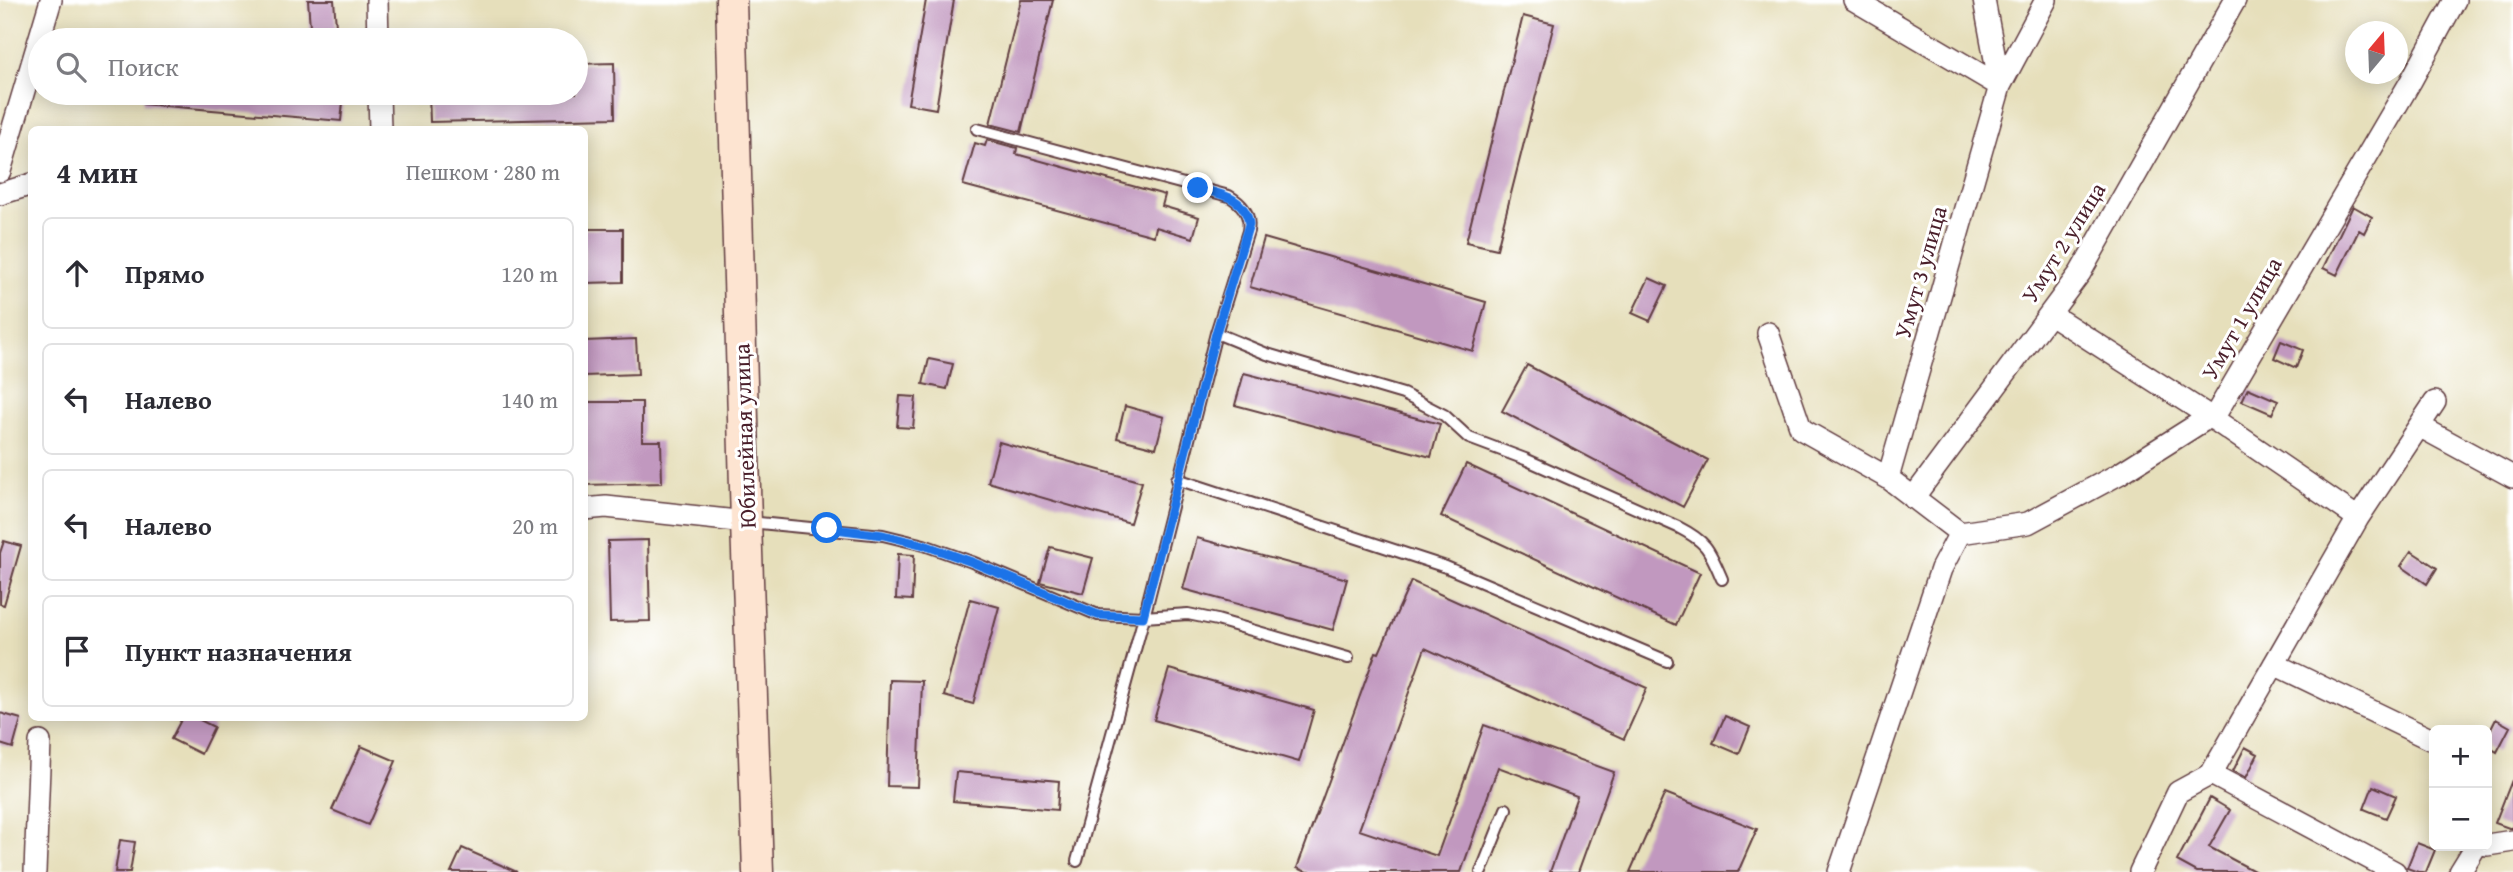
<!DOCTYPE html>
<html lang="ru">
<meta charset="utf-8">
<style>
:root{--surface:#fff;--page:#f7f7f7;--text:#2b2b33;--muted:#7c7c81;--line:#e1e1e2}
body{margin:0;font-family:"Gentium Book Plus",serif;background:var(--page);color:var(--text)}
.controls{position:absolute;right:21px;bottom:21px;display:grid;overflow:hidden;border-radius:10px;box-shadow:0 4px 18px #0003}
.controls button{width:63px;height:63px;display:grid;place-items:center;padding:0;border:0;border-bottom:2px solid var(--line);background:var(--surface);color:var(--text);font:35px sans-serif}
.compass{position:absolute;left:2345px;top:21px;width:63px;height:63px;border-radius:50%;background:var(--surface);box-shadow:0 4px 18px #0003;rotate:19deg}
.stop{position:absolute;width:21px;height:21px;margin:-16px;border:5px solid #1a73e8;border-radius:50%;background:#fff}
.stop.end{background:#1a73e8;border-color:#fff;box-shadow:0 2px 7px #0008}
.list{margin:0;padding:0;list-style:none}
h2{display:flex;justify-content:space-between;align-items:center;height:91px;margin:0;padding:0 28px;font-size:30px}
h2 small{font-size:23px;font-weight:400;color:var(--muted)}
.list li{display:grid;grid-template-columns:46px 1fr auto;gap:21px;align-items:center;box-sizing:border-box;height:112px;margin:0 14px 14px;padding:0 14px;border:2px solid var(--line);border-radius:10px}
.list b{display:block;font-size:26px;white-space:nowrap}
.list em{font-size:23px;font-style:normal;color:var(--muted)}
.icon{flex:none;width:38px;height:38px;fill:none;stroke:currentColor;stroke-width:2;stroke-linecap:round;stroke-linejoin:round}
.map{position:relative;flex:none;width:2513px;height:872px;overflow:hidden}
.search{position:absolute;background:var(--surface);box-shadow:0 4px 18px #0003;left:28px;top:28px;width:560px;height:77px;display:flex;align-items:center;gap:18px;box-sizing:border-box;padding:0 24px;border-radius:38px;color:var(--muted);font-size:26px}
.panel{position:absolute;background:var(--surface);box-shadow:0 4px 18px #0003;left:28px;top:126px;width:560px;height:595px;border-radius:10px}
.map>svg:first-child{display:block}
.building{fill:#c198bf}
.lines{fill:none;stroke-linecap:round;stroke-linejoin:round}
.lane-casing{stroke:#613c41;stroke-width:14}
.street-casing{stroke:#613c41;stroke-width:24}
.secondary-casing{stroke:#613c41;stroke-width:33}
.lane{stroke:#fff;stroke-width:10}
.street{stroke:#fff;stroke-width:21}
.secondary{stroke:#fde4d1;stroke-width:30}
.route{stroke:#1a73e8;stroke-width:9}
.labels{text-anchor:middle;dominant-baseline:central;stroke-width:6;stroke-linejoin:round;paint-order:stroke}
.street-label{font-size:23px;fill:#4a1f2b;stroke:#fff}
</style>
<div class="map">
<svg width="2513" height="872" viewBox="0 0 2513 872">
<rect width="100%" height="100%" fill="#fff"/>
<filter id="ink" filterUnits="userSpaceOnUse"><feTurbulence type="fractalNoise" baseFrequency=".0143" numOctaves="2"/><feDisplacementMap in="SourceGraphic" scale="14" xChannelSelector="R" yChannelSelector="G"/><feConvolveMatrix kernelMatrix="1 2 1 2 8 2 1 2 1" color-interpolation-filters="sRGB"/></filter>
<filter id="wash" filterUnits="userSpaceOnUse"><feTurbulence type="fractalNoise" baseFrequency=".00686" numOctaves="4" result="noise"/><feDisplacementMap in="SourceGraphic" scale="28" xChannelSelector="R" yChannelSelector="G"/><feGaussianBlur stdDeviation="1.57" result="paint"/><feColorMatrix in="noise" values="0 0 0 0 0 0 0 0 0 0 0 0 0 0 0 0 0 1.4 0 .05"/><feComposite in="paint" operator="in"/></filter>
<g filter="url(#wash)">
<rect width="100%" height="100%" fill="#e6dfbb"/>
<g id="blocks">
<path class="building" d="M308 0H334L337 40H311Z
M926 0H954L936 109 908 104Z
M1021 0H1053L1021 132 990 124Z
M1523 16 1554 24 1497 249 1466 242Z
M614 63 615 118 430 122 429 93H576V64Z
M143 93H344L341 121 143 104Z
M987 140 1017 148 1016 154 1165 195 1162 206 1199 217 1193 238 1156 227 1154 236 963 185 975 143 985 146Z
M2353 206 2372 217 2364 233 2359 230 2337 275 2323 268Z
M584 229H623V282L584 283Z
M1264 238 1486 302 1473 351 1250 287Z
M1649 278 1667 286 1650 321 1632 313Z
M636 339 638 374 584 376V341Z
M2281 341 2303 350 2296 368 2274 358Z
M929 359 953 364 947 389 923 384Z
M1527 365 1708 460 1683 507 1502 411Z
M1244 373 1440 424 1431 457 1235 405Z
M2248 388 2278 401 2272 414 2242 401Z
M900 396 916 397 913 428 897 427Z
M584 402H642V441H661L662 483 584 485Z
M1125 406 1164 417 1156 448 1117 438Z
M999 442 1142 482 1130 523 988 482Z
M1466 464 1700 573 1676 625 1441 516Z
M1197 538 1347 579 1333 630 1183 589Z
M648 540 650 621 610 622 608 541Z
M4 541 21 546 4 605 0 604V553Z
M1050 547 1093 558 1083 593 1040 582Z
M2411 551 2437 568 2427 584 2401 566Z
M898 554 914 555 912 600 896 599Z
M1411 581 1647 688 1624 739 1425 648 1359 830 1437 856 1484 725 1614 772 1578 872H1550L1577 796 1498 767 1461 872H1307L1297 868 1376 652 1379 653Z
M970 599 999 607 973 704 944 696Z
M1169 669 1314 710 1299 762 1154 720Z
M890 680 922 681 918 787 887 786Z
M0 713 21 719 13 748 0 744Z
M1725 716 1750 727 1739 754 1713 743Z
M182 718H196L214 727 201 754 171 739Z
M2496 719 2510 727 2497 752 2487 746V737Z
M361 746 396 761 368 825 332 810Z
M2245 747 2258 754 2246 778 2233 771Z
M956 772 1059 781 1057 810 953 801Z
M2512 780 2513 828H2509L2495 823Z
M2373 786 2396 796 2386 818 2364 809Z
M1665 793 1757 829 1738 872H1630Z
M2210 798 2230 810 2209 847 2256 872H2197L2177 861Z
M120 840 135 842 130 872H115Z
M2417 843 2435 850 2426 872H2418L2407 868Z
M462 848 517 872H451Z"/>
</g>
</g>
<g filter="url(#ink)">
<use href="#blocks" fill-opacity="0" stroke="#613c41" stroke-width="2"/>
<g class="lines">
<g class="lane-casing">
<path id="lane" d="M977 129 1229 196C1243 204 1251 215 1248 231L1216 333 1144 617 1077 861
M1216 333 1267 354 1403 394 1444 415 1469 438 1525 459 1678 527C1707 542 1709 549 1722 579
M1177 479 1446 567 1667 661
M749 522 883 535 924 545 972 562 1098 615 1144 617 1188 614 1217 620 1348 658
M1481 872 1506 809"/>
</g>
<g class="street-casing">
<path id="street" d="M377 0 378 40
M1854 0 2000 86
M1984 0 2000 86
M379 93 380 130
M0 171 51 0
M0 194 32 184
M2050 314 2209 416 2358 518
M1768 333 1801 429 1888 478
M2419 426 2513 477
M1913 498 2080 273 2235 0
M584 509 606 507 746 522
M1960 533 2028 523 2119 474 2217 412 2411 81 2455 0
M1960 533 1888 478 2000 86 2046 0
M2274 664 2434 741
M2211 774 2395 872
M2487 845 2513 841
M35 872 40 742
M1839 872 1941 569 1960 533
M2140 872 2178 792 2211 774 2358 518 2435 402
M2460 872 2476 846"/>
</g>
<g class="secondary-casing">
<path id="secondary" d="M731 0 746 522 758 872"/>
</g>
<use href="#lane" class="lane"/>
<use href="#street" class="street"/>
<use href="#secondary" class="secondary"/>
</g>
</g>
<g class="lines" filter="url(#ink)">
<path class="route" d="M827 528 883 535 924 545 972 562 1098 615 1143 617 1216 333 1249 224C1246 197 1220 194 1198 188"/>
</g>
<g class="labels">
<g class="street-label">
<text transform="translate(2063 242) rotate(-58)">Умут 2 улица</text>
<text transform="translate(1920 272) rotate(-74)">Умут 3 улица</text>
<text transform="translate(2241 318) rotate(-60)">Умут 1 улица</text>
<text transform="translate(744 436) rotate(-92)">Юбилейная улица</text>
</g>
</g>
</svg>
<div class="controls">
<button>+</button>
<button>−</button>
</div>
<svg class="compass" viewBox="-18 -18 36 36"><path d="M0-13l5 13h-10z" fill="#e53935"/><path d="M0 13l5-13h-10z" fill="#7c7c81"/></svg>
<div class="stop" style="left:827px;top:528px"></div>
<div class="stop end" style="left:1198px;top:188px"></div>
<div class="search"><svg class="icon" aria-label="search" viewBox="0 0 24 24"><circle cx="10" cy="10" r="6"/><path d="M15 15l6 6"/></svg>Поиск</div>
<section class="panel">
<h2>4 мин<small>Пешком · 280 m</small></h2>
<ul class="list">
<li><svg class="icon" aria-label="ahead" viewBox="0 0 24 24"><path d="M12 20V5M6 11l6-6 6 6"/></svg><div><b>Прямо</b></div><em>120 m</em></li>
<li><svg class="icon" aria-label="left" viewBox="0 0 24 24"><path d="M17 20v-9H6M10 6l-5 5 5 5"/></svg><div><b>Налево</b></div><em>140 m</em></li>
<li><svg class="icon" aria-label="left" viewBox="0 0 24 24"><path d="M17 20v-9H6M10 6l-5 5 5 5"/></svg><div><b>Налево</b></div><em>20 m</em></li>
<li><svg class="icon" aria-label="arrive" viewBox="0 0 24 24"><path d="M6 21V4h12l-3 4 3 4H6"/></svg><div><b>Пункт назначения</b></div></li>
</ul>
</section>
</div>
